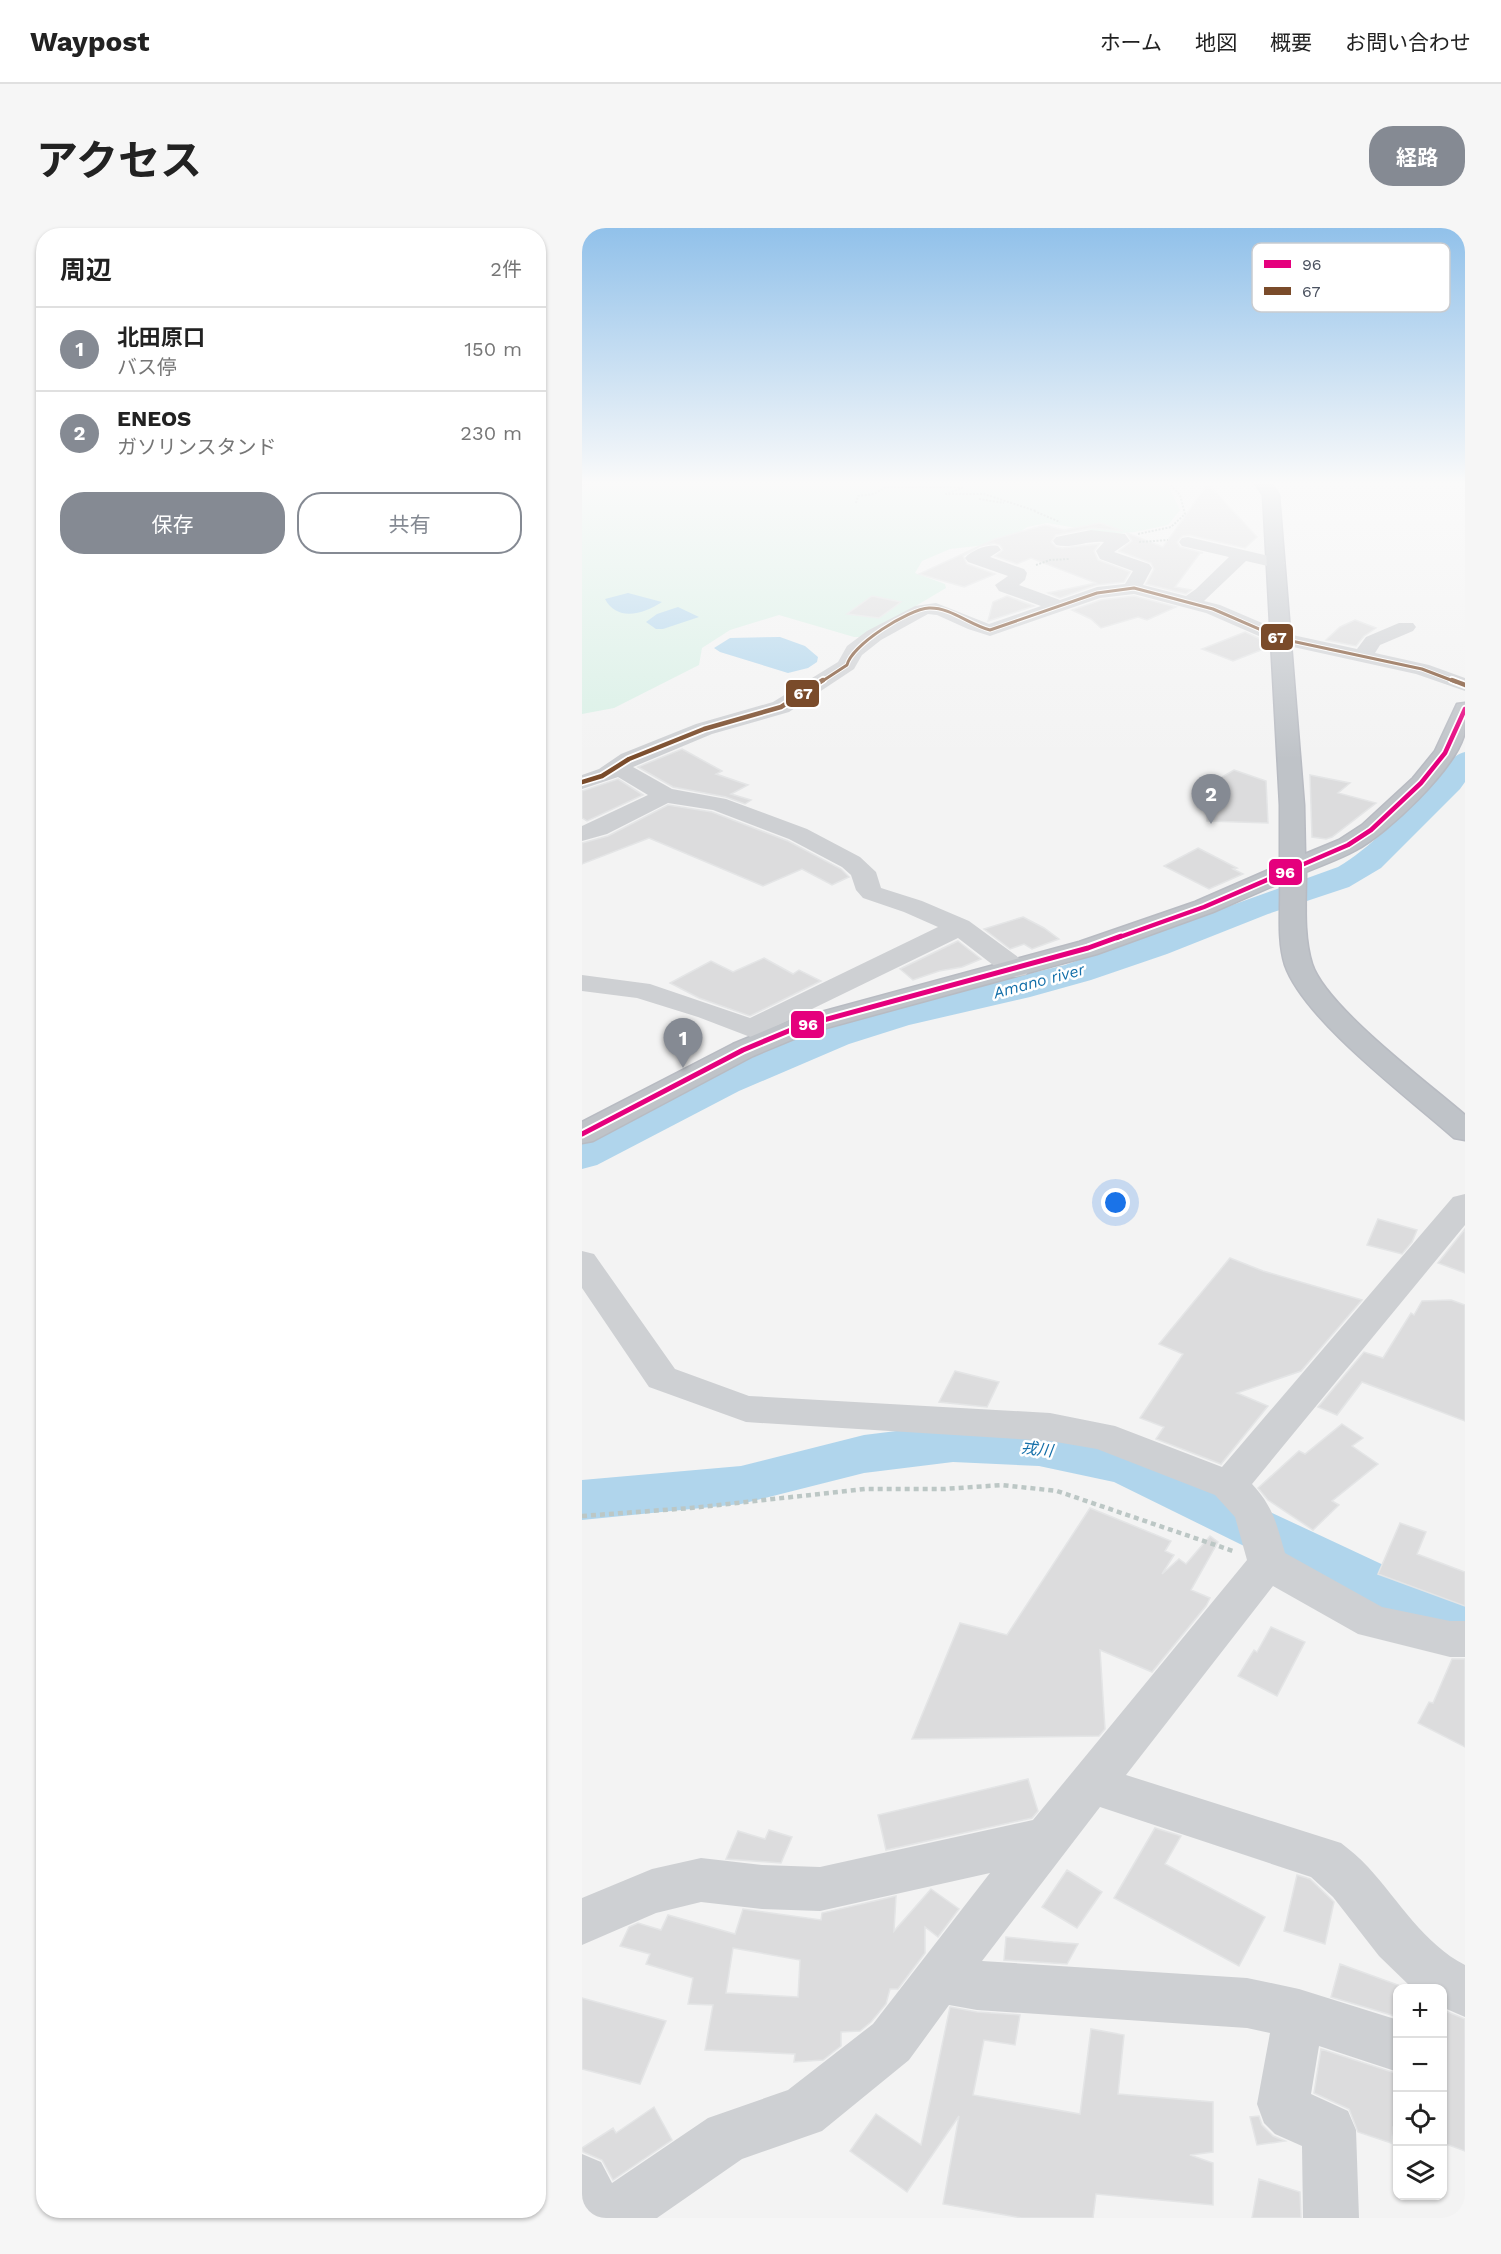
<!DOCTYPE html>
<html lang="ja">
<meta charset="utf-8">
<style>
:root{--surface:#fff;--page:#f6f6f6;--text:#222;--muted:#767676;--line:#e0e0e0;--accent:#858a93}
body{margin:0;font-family:"Work Sans","Noto Sans JP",sans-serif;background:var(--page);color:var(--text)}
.controls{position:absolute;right:18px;bottom:18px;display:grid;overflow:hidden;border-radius:12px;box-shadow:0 2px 4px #0004}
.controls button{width:54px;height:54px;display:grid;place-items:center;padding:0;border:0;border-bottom:2px solid var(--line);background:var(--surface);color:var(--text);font:30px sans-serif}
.you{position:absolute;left:534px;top:975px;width:21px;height:21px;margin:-15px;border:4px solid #fff;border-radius:50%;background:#1a73e8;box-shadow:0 0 0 9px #1a73e833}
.badge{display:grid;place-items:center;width:39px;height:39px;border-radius:50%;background:var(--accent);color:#fff;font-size:20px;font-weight:700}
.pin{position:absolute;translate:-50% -50px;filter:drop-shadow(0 2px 3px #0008)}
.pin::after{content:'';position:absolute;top:32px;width:21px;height:18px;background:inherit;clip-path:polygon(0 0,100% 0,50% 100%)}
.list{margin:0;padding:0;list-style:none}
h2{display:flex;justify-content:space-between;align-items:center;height:78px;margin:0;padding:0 24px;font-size:26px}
h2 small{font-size:20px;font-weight:400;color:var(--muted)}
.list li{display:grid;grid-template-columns:39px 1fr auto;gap:18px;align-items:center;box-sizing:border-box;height:84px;padding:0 24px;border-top:2px solid var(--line)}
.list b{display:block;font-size:22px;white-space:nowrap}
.list p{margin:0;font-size:20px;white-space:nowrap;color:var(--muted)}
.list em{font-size:20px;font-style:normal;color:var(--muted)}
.actions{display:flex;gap:12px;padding:18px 24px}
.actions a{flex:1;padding:14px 0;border:2px solid var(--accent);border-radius:24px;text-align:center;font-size:21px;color:var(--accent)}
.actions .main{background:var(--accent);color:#fff}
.icon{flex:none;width:33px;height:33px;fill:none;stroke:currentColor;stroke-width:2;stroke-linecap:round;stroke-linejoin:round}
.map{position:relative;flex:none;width:883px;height:1990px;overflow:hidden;border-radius:24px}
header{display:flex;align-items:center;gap:36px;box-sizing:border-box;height:84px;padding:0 30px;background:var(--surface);border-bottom:2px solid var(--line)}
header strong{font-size:28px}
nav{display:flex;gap:33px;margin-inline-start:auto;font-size:21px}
.intro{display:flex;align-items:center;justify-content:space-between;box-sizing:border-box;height:144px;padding:0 36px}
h1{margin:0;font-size:42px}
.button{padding:15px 27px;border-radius:24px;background:var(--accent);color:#fff;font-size:21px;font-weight:700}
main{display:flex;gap:36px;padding:0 36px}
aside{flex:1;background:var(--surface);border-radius:24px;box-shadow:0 2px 4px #0004}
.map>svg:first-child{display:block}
.green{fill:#d9f0e6}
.water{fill:#b0d5ec}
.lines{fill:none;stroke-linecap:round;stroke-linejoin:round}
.river{fill:#b0d5ec;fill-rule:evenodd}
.building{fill:#dcdcdd;stroke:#e4e5e6;stroke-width:1.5;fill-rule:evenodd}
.highway-casing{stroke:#b8bbc2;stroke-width:3}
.path-far1{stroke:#bcc7c5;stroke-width:2;stroke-dasharray:2 1.5;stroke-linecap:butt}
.path{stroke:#bcc7c5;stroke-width:4.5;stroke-dasharray:5 4;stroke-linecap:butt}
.minor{fill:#ced0d3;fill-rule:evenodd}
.highway{fill:#bfc3c8;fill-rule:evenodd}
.bus-1-far1-casing{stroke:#fff;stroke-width:8}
.bus-1-casing{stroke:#fff;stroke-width:9}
.bus-2-far1-casing{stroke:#fff;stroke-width:5}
.bus-2-casing{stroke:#fff;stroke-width:8}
.bus-1-far1{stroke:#e5007d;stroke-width:4.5}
.bus-1{stroke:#e5007d;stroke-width:5}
.bus-2-far1{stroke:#7a4b2a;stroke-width:3}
.bus-2{stroke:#7a4b2a;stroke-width:4.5}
.labels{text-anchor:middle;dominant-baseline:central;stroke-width:5;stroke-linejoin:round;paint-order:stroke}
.water-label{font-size:16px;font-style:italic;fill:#136fa9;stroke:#fff}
.key{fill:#fff;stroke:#c9cbcf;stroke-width:1.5}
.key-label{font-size:16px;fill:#4a515f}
.line-badge{stroke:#fff;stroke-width:2}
.badge-label{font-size:16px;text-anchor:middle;font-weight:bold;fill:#fff}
</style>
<header>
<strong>Waypost</strong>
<nav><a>ホーム</a><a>地図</a><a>概要</a><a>お問い合わせ</a></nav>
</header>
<div class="intro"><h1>アクセス</h1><a class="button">経路</a></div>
<main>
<aside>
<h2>周辺<small>2件</small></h2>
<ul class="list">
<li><span class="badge">1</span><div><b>北田原口</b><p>バス停</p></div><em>150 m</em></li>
<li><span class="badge">2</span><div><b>ENEOS</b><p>ガソリンスタンド</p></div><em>230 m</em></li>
</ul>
<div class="actions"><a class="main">保存</a><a>共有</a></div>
</aside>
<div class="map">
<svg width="883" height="1990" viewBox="0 0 883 1990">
<rect width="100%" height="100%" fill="#f3f3f3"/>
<path class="green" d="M25 253H580L586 257 598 282 586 297 553 304 531 306 465 295 445 299 430 310 413 316 368 321 340 333 333 345 363 356 364 360 290 404 280 409H272L197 387 148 402 120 420 117 437 32 480 0 486V256Z"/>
<path class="water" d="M46 365 80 374C62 386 35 394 23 371Z
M96 379 117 389 81 401H74L64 394 75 386Z
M198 409 223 418 236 429 235 434 226 440 206 445 138 424 132 420 148 410Z"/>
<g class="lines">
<path class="river" d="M883 524V554L878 561 799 640 767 659 686 686 585 726 509 752 448 769 327 797 267 816 157 863 15 937 0 941V911L129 846 240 800 301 781 483 737 756 639C787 621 822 585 847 558 858 546 867 528 883 524Z
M371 1196 457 1200 562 1225 825 1348 853 1357 883 1362V1406L853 1401 790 1381 532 1254 457 1238 371 1234 282 1245 159 1276 0 1292V1252L159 1238 282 1207Z"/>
</g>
<path class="building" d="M626 256 675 309 663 320 607 307 600 308 595 314 598 319 621 325H618L593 359 609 362 604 366 564 356 572 341 569 335 537 323 550 313 545 305 581 319Z
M518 295 541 303 509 300 474 307 469 314 474 319 480 320 517 316 512 323 516 332 548 344 542 354 514 357 478 370 466 365 514 355 449 330 435 336 413 328 421 322 418 317 412 315 398 318 381 328 385 336 413 346 382 359 337 346 413 311 452 300 463 297 482 302Z
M290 368 319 374 297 390 265 386Z
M425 368 452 378 406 393 411 374Z
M552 368 594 379 565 392 556 389 519 400 509 391 490 382 519 372Z
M773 392 794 400 782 408 774 418 744 412 758 399Z
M663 404 687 415V419L651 433 620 421Z
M100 521 140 543 134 546 166 557 149 566 169 572 163 576 144 569 91 559 56 539Z
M652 542 684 553 686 595 625 593 626 557Z
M728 547 768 555 756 565 794 575 750 609 744 611 730 609Z
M36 551 61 567 5 593 0 590V563Z
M86 577 130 584 206 613 259 641 267 649 250 657 220 641 181 658 67 610 0 636V615L26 608Z
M616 620 655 640 651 641 661 646 627 661 582 638Z
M441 689 462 700 477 711 450 721 442 716 428 721 402 701Z
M376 713 399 731 380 739 357 743 331 752 318 741Z
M182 730 211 746 217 742 239 753 168 788 117 770 88 755 129 733 151 744Z
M796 991 835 1002 830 1014 820 1026 785 1017Z
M883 1001V1045L856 1035Z
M648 1030 681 1043 780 1072 719 1143 655 1165 686 1178 639 1236 574 1211 582 1199 558 1190 601 1126 577 1116Z
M869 1072 883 1077V1193L780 1154 755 1187 736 1179 782 1124 801 1130 829 1085 832 1087 840 1073Z
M373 1143 417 1154 405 1179 357 1174Z
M760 1196 781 1210 770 1218 796 1236 750 1273 757 1277 731 1302 686 1272 676 1260 717 1223 723 1226Z
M508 1280 589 1313 583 1323 592 1327 580 1346 597 1331 604 1336 628 1308 636 1314 609 1362 628 1370 624 1378 570 1444 518 1422 523 1501 517 1508 330 1511 378 1395 425 1407Z
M818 1295 844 1304 835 1326 883 1344V1378L796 1346Z
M689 1399 723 1414 695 1468 656 1448 672 1422 675 1424Z
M870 1431H883V1519L836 1495 847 1474 851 1475Z
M446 1551 456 1583 450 1590 304 1622 296 1587Z
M573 1600 599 1608 583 1636 683 1689 657 1738 532 1670Z
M187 1602 210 1609 199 1635 144 1631 156 1603 183 1611Z
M485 1642 520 1664 495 1700 460 1679Z
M715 1647 728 1651 752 1674 743 1716 702 1703Z
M349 1661 377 1681 356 1709 343 1699V1725L316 1761H308L304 1776 289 1794 278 1803 259 1804V1818L241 1832 212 1834 213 1826 123 1822 131 1777 106 1776 111 1750 64 1736 68 1726 38 1718 47 1699 56 1695 79 1702 86 1687 153 1706 161 1681 239 1692 240 1685 314 1668 312 1703ZM151 1720 218 1732 216 1769 144 1765Z
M424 1709 471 1714 496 1716 485 1736 422 1732Z
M758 1736 816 1757V1789L749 1769Z
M0 1770 84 1793 58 1856 0 1841Z
M368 1779 395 1784 438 1787 433 1817 402 1812 391 1867 498 1886 509 1801 542 1807 536 1866 631 1874V1924L608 1927 631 1935V1977L514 1966 511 1990H440L361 1976 377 1888 325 1964 268 1923 294 1886 339 1917Z
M861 1782 883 1791V1923L861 1915Z
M739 1821 816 1846V1900L811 1899 809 1915 776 1904 767 1881 732 1865Z
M72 1879 90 1912 31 1952 20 1932 1 1924 0 1920 31 1900 34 1905Z
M677 1888 680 1897 691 1908 703 1913 675 1917 668 1889Z
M677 1951 718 1964 719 1990H670Z"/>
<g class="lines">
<g class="highway-casing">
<path id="highway" d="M672 253H688L697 267 722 577 723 626 757 612 780 597 831 550 853 523 875 476 883 475C883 484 883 497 882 507 872 542 806 605 774 622 758 631 740 637 724 644 724 674 721 707 730 736 744 779 846 855 883 887V912L872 910C827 870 722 792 703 737 695 712 699 681 698 655L631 684 515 726 226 805 171 828 11 913 0 915V894L151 816 206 793 497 714 613 674 698 637V577L681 267Z"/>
</g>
<path class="path-far1" d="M397 271 422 275
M274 275 276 268 292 266 304 259H375L380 260 364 266H402L454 283
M452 283 478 294
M556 306 589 299 603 286 598 267 585 253
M557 314 586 312
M454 337 468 332 487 331"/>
<path class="path" d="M0 1288 109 1280 283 1261H362L420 1257 475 1263 651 1323"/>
<path class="minor" d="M0 253H11L9 256 0 259Z
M509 302 543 306 548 313 532 324 567 336 570 340 561 357 604 368 614 361 647 329 600 318 597 314 600 310 606 309 700 331 703 335 700 339 694 340 664 333 622 373 638 377 706 406 775 421 784 409 817 395H831L834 399 831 403 798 417 793 425 847 437 883 450V463L834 446 693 415 624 385 552 366 518 370 408 408 386 401 355 387 346 386 299 412 280 427 272 441 207 484 130 506 51 539 90 561 144 571 225 601 278 629 294 644 299 660 340 673 387 693 444 735 448 741 444 747 434 749 424 747 376 710 193 799 199 802 203 808 199 814 189 817 116 789 55 770 0 763V747L68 756 168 790 356 699 322 684 281 670 274 662 269 647 260 639 207 611 131 582 86 575 25 606 0 613V598L66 567 36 549 0 561V547L17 541 39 526 114 496 191 474 256 434 265 418 285 403 333 378 354 375 407 396 459 378 417 363 413 357 426 348 386 334 383 330C390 322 406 316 416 318L419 322 408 329 442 341 445 345 443 352 437 357 478 372 515 359 543 356 551 343 518 331 514 323 522 314C506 312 489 321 474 317L471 313 474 309Z
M883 966V997L670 1256C692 1280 694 1295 703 1325L800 1379 868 1393H883V1429H868L776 1406 691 1358 544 1547 759 1615C768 1622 778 1630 786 1639 817 1673 842 1716 883 1737V1789L860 1779V1760H830L797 1728 751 1669 729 1649 518 1579 400 1733 665 1750 717 1761 816 1792V1844L737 1818 729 1866 766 1883 774 1902 777 1990H721L720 1918 693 1906 682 1895 675 1876 688 1805 665 1800 395 1782 367 1777 327 1832 240 1903 160 1931 75 1990H0V1926L19 1934 30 1955 126 1890 206 1862 291 1796 408 1645 238 1683 180 1681 119 1674 74 1685 0 1717V1670L70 1641 119 1630 180 1637 238 1639 451 1592 665 1332 653 1289 633 1267 515 1221 468 1213 164 1194 67 1159 0 1060V1023L12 1026 93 1141 167 1168 468 1185 533 1198 640 1239 871 969Z"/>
<use href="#highway" class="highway"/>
<g class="bus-1-far1-casing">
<path id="bus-1-far1" d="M535 710 622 679 766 617 789 602 839 555 863 525 883 481"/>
</g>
<g class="bus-1-casing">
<path id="bus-1" d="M0 906 161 822 216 799 506 720 539 708"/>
</g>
<g class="bus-2-far1-casing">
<path id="bus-2-far1" d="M239 454 265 437C270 417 326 381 347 380 368 379 388 397 408 402L515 365 552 360 631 381 700 411 840 441 874 454"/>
</g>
<g class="bus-2-casing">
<path id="bus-2" d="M870 452 883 457
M0 554 20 548 47 531 122 501 199 479 241 452"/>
</g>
<use href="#bus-1-far1" class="bus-1-far1"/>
<use href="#bus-1" class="bus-1"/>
<use href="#bus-2-far1" class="bus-2-far1"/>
<use href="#bus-2" class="bus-2"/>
</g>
<linearGradient id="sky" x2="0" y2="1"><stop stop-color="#91c1ea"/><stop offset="0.48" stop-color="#fafafa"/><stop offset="1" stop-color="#fafafa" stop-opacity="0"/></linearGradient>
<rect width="883" height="531" fill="url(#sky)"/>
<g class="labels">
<g class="water-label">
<text transform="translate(457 753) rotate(-15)">Amano river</text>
<text transform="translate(455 1221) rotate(7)">戎川</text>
</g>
</g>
<rect x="670" y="15" width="198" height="69" rx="9" class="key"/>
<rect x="682" y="32" width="27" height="8" fill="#e5007d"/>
<rect x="682" y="59" width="27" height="8" fill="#7a4b2a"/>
<g class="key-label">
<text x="720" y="42">96</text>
<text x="720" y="69">67</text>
</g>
<g class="line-badge">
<rect x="678" y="395" width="34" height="28" rx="6" fill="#7a4b2a"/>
<rect x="203" y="451" width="35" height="29" rx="6" fill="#7a4b2a"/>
<rect x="686" y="630" width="35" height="28" rx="6" fill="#e5007d"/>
<rect x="208" y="782" width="35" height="29" rx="6" fill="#e5007d"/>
</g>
<g class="badge-label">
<text x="695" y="415">67</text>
<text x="221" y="471">67</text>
<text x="703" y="650">96</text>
<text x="226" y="802">96</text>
</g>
</svg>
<div class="controls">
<button>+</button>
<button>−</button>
<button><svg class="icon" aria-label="locate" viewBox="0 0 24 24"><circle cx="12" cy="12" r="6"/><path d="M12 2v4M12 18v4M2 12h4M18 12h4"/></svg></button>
<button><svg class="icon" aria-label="layers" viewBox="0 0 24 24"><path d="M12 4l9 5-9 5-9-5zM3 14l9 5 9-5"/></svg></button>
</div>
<div class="you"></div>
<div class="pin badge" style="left:101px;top:840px">1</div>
<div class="pin badge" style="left:629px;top:596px">2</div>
</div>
</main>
